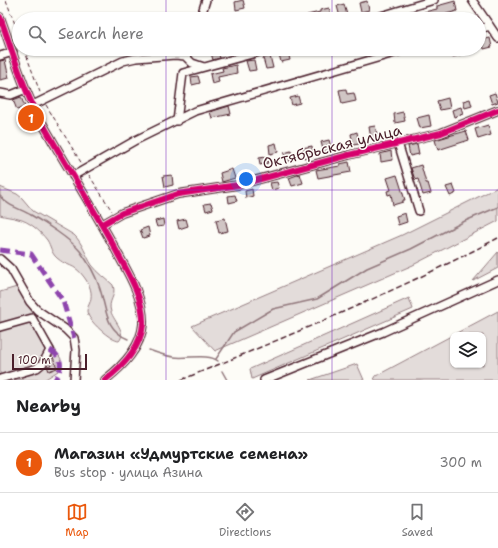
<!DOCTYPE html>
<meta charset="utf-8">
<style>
:root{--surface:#fff;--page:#f2f2f2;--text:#202124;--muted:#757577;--line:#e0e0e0;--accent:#ea580c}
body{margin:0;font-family:"Shantell Sans",sans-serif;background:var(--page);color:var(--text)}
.controls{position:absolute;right:12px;bottom:12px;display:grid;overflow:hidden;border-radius:8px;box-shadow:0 1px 3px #0004}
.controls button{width:36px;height:36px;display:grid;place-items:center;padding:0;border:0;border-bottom:1px solid var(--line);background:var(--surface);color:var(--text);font:20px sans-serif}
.scale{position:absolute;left:12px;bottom:10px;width:75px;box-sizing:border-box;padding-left:4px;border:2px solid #4a1f2b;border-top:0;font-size:11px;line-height:14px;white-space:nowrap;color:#4a1f2b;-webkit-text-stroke:3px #fdfcf7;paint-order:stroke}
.you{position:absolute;left:246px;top:179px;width:14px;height:14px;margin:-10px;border:3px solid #fff;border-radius:50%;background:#1a73e8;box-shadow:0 0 0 6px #1a73e833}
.badge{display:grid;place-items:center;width:26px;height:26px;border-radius:50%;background:var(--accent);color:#fff;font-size:13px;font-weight:700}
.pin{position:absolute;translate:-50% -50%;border:2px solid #fff;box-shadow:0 1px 4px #0006}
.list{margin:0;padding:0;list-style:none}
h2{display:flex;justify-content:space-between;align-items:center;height:52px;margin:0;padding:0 16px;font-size:17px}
h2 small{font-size:13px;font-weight:400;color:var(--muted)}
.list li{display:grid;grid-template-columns:26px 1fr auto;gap:12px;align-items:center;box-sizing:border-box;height:60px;padding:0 16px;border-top:1px solid var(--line)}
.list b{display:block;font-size:15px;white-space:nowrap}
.list p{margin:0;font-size:13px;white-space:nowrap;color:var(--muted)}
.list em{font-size:13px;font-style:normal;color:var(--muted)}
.icon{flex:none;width:22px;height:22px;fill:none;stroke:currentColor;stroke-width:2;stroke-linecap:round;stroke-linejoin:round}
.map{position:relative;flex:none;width:498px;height:380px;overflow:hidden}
.search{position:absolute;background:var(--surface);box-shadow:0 1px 3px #0004;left:12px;right:12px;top:12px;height:44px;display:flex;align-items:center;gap:10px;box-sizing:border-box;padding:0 14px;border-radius:22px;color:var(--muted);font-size:15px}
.sheet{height:112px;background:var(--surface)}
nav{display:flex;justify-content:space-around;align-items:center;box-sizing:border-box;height:56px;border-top:1px solid var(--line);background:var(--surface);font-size:11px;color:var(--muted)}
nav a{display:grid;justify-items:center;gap:2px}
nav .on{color:var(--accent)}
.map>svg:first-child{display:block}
.green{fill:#e3dcda;stroke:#967e82;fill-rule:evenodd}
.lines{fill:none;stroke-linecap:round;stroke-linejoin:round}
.stream{stroke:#91777b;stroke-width:1.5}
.building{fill:#d0c5c4;stroke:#4a1f2b}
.minor-casing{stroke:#4a1f2b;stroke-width:10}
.path{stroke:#4a1f2b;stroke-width:1;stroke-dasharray:4 3;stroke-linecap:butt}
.minor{stroke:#fdfcf7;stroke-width:7}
.rail{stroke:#4a1f2b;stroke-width:1.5;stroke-dasharray:6 3;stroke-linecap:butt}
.quiet{stroke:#8e44ad;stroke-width:5;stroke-dasharray:10 5;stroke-linecap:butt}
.cycleway-casing{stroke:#fdfcf7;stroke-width:8}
.cycleway{stroke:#d6006c;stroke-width:6}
.grid{fill:none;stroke:#7b2cbf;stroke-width:1;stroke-opacity:0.55}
.labels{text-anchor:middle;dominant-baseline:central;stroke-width:3;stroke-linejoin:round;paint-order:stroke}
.street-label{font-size:15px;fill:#4a1f2b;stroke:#fdfcf7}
</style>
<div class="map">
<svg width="498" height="380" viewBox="0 0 498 380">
<rect width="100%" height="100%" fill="#fdfcf7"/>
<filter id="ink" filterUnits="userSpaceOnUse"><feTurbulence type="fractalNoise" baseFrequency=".025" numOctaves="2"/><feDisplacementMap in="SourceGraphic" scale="8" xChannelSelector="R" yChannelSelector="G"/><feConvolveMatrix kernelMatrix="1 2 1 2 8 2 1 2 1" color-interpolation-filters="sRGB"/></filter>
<g filter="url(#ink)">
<path class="green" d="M0 187 17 194 22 198 33 211 74 235C82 242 86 256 92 265 98 273 107 279 113 285 117 297 107 300 111 312 114 321 127 333 119 341 111 341 87 320 87 311 87 308 89 305 90 302 93 293 90 285 84 277 74 263 67 267 57 258 51 253 51 246 47 240 40 231 29 221 18 219 12 217 6 217 0 215Z
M498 187V221L413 265 215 351 192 326 402 235Z
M498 252V268L473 281Z
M17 287 61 359 58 371 44 380H0V292Z
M409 298 413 309 252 379 250 369Z
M498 311V380H375L374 377ZM453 335H483V365H453Z
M357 364 364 380H310Z"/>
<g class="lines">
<path class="stream" d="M0 196C7 206 21 209 31 215 45 223 70 239 80 251 88 262 95 274 99 286 107 308 104 329 128 339
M149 350C157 353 166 356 174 357 186 359 209 353 218 361
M216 359 234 332 273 309 317 299 367 268 411 249 465 221 498 207
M222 371 227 380"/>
</g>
<path class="building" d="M243 0 245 8 236 10 235 2Z
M367 1 369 10 361 12 359 3Z
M455 1 457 11 435 17V19H426L424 12 437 9V6Z
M344 4 347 15 340 17 337 6Z
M329 8 332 19H308L307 15 320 12V10Z
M490 38 492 47 484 49 482 40Z
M450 49H459L460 55 452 57Z
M218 51 220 58 213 60 211 53Z
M288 52 290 60 281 62 279 54Z
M270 56 273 68 266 69 263 58Z
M5 60 9 78 0 80V61Z
M254 60 256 70 249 71 246 61Z
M236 65 237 73 218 77 219 82 212 84 210 74 223 71 222 68Z
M198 76 200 83 192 85 191 77Z
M346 89 347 94 354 93 356 101 342 104 339 90Z
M495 93 498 102 492 104 489 95Z
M298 96 300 103 292 105 290 98Z
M21 97 25 107 17 110 13 100Z
M448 98 450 108 440 110 437 101Z
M470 99 472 106 465 108 463 101Z
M229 106 231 114 212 118 210 112Z
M461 107 463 114 454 117 452 110Z
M403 112 405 121 395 123 394 114Z
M429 115 431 126 420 128 417 118Z
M488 125 491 135 478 139 475 129Z
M375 126 378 138 371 139 369 127Z
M466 131 469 140 438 150 435 140Z
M357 132 359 144 353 145 351 134Z
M329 140 332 151 324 153 321 142Z
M276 143 278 152 270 154 269 145Z
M417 144 419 154 410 156 408 146Z
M312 146 313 156 304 158 302 148Z
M291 151 293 160 286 162 284 153Z
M391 151 392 160 381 162 380 154Z
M266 157 268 163 260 165 259 158Z
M349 162 351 172 318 178 316 170 340 166V164Z
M421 165 426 183H428L431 193 423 195 418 179 415 180 411 168Z
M232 169 235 178 222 182 220 173Z
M300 174 303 183 292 186 289 178Z
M172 175 173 185 165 187 163 176Z
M397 175 405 200H403V202L393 205 391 194 388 195 387 191 391 190 387 178Z
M277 182 279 188 272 190 270 183Z
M453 185 456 193 450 196 446 187Z
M252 189 253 196 246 198 245 191Z
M235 195 237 201 229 203 228 196Z
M211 203 213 209 206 211 204 204Z
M405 213 407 222 398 225 396 216Z
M225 218 228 231 219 233 216 220Z
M163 219 164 226 157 227 155 221Z
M186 219 188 226 179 229 177 221Z
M148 227 150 236 143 238 140 230Z
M52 357H53L57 368 49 371 47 366 51 365 49 362Z"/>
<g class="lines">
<g class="minor-casing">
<path id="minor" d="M472 0 498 38
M0 17C12 49 21 84 37 114 49 135 61 156 74 177 89 203 105 229 119 256 130 276 144 300 143 324 141 348 123 366 105 380
M200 19 206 0
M371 19 434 0
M479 29 490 26
M0 56 13 52
M185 56 190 49
M0 93 11 95 26 89
M33 105 123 61 136 58 175 55 185 56 192 63 204 67
M177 121 183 73 270 49
M398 143 419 211
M73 176 136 140 195 111 408 49
M103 224 122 213 178 194 238 185 349 155 441 133 498 110
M0 259 11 269 30 302 37 310 65 329 74 338 76 350 74 380
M0 327 32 318 50 350 43 363 37 368 0 379
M264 380 383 332 498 280"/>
</g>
<path class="path" d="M6 0 19 35
M24 49 41 95
M46 105 82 164
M89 175 112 211"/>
<use href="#minor" class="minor"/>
<path class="rail" d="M181 380C288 336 396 292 498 238"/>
<path class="quiet" d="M0 250 31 254 63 301 74 338
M50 350C64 358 62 368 55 380"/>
<g class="cycleway-casing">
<path id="cycleway" d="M0 17C12 49 21 84 37 114 49 135 61 156 74 177 89 203 105 229 119 256 130 276 144 300 143 324 141 348 123 366 105 380
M103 224 122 213 178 194 238 185 349 155 441 133 498 110"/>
</g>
<use href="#cycleway" class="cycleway"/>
</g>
</g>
<path class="grid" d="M166 0V19M332 0V19M166 49V380M332 49V380M0 190H498"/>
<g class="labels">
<g class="street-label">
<text transform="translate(332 147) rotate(-14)">Октябрьская улица</text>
</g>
</g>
</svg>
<div class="controls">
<button><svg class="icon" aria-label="layers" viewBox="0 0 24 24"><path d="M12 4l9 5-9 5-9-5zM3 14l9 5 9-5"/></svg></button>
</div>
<div class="scale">100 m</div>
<div class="you"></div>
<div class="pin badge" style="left:31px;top:118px">1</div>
<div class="search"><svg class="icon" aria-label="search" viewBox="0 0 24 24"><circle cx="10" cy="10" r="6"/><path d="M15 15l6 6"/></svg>Search here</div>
</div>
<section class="sheet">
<h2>Nearby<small></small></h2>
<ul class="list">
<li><span class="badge">1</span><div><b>Магазин «Удмуртские семена»</b><p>Bus stop · улица Азина</p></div><em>300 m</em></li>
</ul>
</section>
<nav>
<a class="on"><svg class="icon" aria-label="map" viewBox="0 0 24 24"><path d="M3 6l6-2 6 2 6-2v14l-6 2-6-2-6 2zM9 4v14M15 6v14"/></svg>Map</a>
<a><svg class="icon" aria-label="directions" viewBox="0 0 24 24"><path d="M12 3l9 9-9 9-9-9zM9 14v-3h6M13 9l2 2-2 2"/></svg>Directions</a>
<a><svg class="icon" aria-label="saved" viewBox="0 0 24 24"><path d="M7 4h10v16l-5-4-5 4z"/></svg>Saved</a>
</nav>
